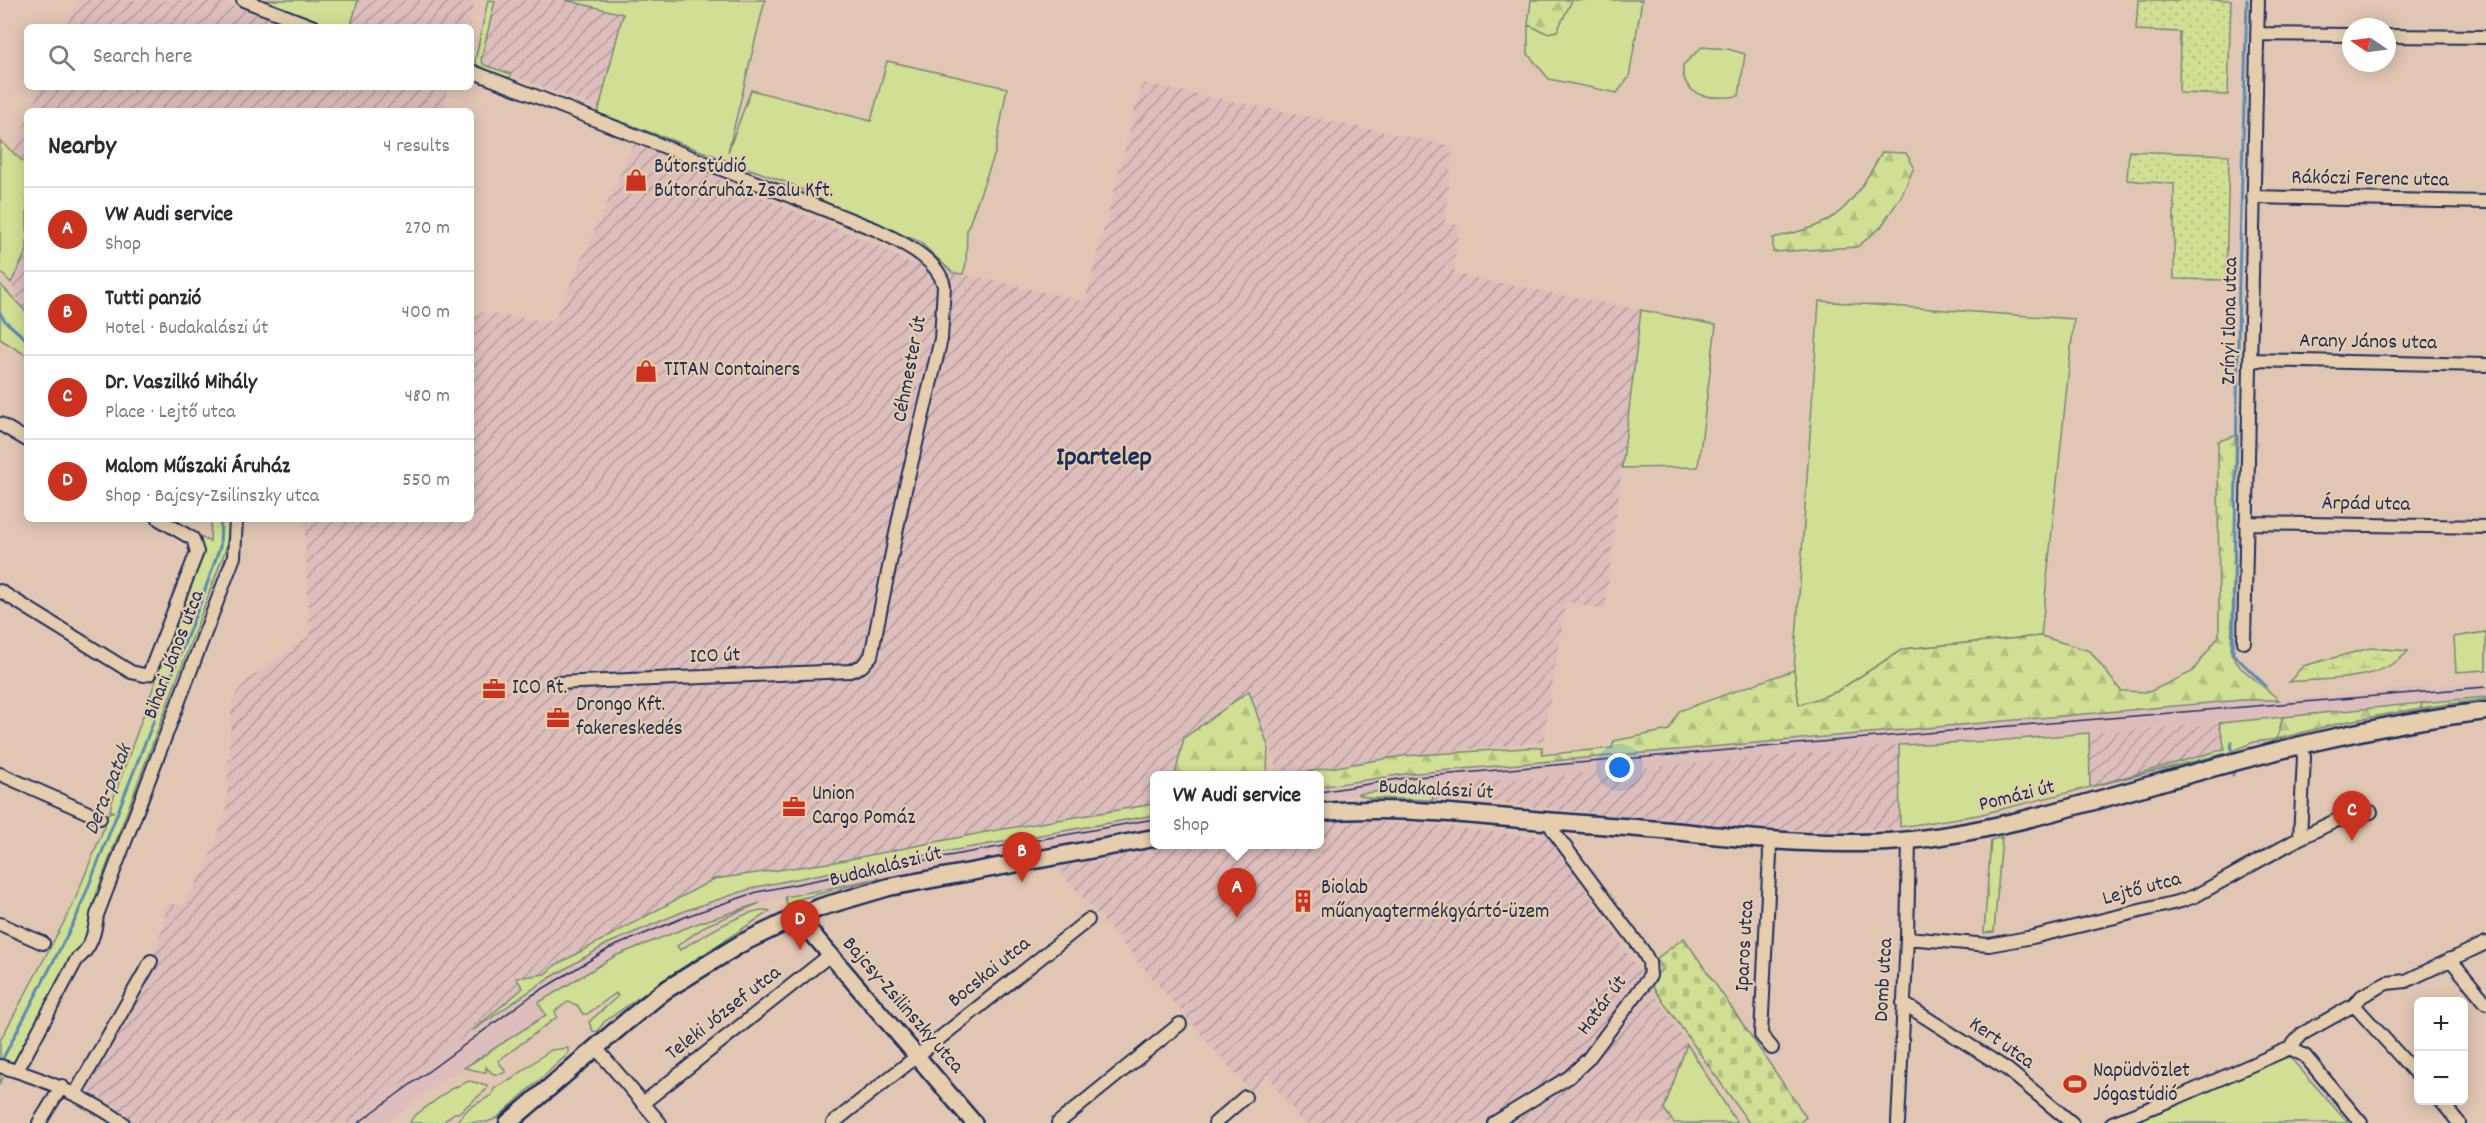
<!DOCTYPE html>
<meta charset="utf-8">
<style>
:root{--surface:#fff;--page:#f2f2f3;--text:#2b2b33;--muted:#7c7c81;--line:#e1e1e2;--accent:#c8321e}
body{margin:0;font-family:Dekko,sans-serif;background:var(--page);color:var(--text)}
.controls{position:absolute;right:18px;bottom:18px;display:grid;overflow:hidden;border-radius:9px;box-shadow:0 3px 15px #0003}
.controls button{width:54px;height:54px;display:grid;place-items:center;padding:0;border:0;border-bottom:2px solid var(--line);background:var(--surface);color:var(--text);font:30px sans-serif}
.compass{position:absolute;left:2342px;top:18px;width:54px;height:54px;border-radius:50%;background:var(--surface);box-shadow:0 3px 15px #0003;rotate:283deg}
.you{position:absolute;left:1620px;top:768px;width:21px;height:21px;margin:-15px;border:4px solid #fff;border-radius:50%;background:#1a73e8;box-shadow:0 0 0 9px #1a73e833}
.badge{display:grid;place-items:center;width:39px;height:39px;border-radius:50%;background:var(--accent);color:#fff;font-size:20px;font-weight:700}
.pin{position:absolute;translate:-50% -50px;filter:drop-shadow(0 2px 3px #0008)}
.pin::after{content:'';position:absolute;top:32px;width:21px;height:18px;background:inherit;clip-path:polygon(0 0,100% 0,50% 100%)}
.popup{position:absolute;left:1150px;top:771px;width:174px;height:78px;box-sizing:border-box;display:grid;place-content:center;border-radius:9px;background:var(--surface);filter:drop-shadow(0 2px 4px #0005);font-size:20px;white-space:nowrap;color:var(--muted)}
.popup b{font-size:22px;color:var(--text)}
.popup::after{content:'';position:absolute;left:50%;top:100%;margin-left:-12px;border:12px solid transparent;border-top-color:var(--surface)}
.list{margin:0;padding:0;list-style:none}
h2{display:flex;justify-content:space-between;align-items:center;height:78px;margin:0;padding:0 24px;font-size:26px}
h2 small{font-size:20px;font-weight:400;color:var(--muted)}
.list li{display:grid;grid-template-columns:39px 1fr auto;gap:18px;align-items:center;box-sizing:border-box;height:84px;padding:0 24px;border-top:2px solid var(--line)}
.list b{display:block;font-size:22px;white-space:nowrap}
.list p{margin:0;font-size:20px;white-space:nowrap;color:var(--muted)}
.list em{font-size:20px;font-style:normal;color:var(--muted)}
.icon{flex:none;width:33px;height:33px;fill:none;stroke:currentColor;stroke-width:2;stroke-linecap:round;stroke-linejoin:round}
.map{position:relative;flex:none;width:2486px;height:1123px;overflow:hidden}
.search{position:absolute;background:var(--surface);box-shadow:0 3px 15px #0003;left:24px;top:24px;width:450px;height:66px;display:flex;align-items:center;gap:15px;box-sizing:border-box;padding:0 21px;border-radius:9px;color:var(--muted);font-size:22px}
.panel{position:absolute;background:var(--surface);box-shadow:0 3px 15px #0003;left:24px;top:108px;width:450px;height:414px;border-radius:9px}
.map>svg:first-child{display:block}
.built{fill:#debebc}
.industrial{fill:url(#industrial-furrows)}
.grass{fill:#d0df93;stroke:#768778;stroke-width:1.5}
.forest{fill:url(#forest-firs);stroke:#768778;stroke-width:1.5}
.wetland{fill:url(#wetland-marsh);stroke:#768778;stroke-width:1.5}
.cemetery{fill:url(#cemetery-stones);stroke:#768778;stroke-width:1.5}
.park{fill:url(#park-dots);stroke:#768778;stroke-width:1.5}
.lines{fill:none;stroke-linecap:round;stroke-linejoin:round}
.stream{stroke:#5c8cb1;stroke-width:3}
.minor-casing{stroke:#1b2f5e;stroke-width:16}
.tertiary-casing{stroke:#1b2f5e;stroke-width:20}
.secondary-casing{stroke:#1b2f5e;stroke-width:21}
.minor{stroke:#e5cdad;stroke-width:12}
.tertiary{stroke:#e5cdad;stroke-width:15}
.secondary{stroke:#e5cdad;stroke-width:16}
.tram{stroke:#1b2f5e;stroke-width:1.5}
.labels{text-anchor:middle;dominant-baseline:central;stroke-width:4.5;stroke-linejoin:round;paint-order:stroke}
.poi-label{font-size:21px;fill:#1b2f5e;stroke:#e5cdad;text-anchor:start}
.street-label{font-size:21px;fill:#1b2f5e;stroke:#e5cdad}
.water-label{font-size:22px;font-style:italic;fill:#263e6c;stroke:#e5cdad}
.district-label{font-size:27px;font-weight:bold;fill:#1b2f5e;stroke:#e5cdad}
</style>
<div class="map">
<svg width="2486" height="1123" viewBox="0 0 2486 1123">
<defs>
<pattern id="industrial-furrows" width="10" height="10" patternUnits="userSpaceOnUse" patternTransform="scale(1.5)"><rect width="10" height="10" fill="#debebc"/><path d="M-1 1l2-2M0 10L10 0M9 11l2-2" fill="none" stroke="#b39b9c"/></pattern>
<pattern id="forest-firs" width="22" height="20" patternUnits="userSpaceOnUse" patternTransform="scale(1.5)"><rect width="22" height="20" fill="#d0df93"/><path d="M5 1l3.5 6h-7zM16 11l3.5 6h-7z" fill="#b2c081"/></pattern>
<pattern id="wetland-marsh" width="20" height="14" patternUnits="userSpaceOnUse" patternTransform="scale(1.5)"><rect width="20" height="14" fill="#d0df93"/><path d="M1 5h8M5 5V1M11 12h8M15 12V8" fill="none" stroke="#b2c081"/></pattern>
<pattern id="cemetery-stones" width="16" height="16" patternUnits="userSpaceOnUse" patternTransform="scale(1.5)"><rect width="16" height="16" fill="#d0df93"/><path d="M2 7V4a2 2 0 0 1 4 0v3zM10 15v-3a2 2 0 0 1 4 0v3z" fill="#b2c081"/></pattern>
<pattern id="park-dots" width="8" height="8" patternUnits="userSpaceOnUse" patternTransform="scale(1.5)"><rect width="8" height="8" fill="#d0df93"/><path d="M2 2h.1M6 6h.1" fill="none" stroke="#b2c081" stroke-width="1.8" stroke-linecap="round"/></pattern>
</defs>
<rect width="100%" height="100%" fill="#e2c6b4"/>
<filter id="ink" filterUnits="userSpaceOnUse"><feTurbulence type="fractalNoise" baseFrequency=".0167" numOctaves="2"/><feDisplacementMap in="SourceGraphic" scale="12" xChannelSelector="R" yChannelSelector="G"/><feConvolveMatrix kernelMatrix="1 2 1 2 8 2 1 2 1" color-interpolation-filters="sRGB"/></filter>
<g filter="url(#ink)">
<path class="built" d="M2486 682V697L2283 717 1994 741 1899 745 1545 777 1431 785 1320 800V787L1405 774 2243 700H2279Z
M1154 815V829L837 885 760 903 696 924 539 1003 547 1015 434 1087 388 1123H349L472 1031 540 984 607 944 687 910 756 887 836 871Z"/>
<path class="industrial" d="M78 0H215L296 27H66Z
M358 0H475L469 27H357L351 25Z
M495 0H565L623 13 599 108 484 65 481 60Z
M1142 83 1453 146 1445 222 1459 225 1454 274 1641 310 1605 610 1566 602 1543 742 1402 756 1280 775 1249 692 1184 738 1175 775 1154 776V804L986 832 835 862 713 879 555 966 545 974 517 978 523 987 472 1031 349 1123H132L111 1104 84 1088 151 968 168 903 183 906 206 867 226 813 232 701 242 684 310 635 304 519H471V311L553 322 634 144 876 245 908 262 1085 301Z
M41 87H447L444 111H30Z
M27 119V165L13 152Z
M27 250V313L21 307 11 283Z
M2219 723 2226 749 2089 787V733Z
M1899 745 1900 827 1840 831 1730 829 1485 801 1433 800 1431 785 1545 777Z
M1320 818 1427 824 1531 836 1550 835 1687 1044 1664 1109 1674 1123H1303L1267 1076 1251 1092 1056 867 1175 845 1320 844Z"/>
<path class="grass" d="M256 0H358L351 25 356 27C317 27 292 14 256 0Z
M488 0 495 1 481 60 484 65 511 74 510 78 479 68 475 61Z
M565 0H765L728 152 751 90 871 121 887 61 1007 88 995 153 967 230 966 264 963 274 953 273 920 242 839 209 791 184 598 113 623 14Z
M1572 0H1642L1629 77 1617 93 1549 79 1528 54V25L1547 33 1556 31Z
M1702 47 1728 49 1745 54 1739 96C1714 99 1681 100 1683 65Z
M0 141 27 165V250L11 283 0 271Z
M0 284 27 313V356L0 339Z
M1819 301 2074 319 2041 636 1903 649 1836 692 1799 706 1794 670Z
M1641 310 1716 325 1698 467 1622 468Z
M211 519H231L226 548 101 881 90 914 95 917 91 931 19 1064 5 1060 0 1072 5 1074 0 1083V1041L72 907 105 825 101 822 110 812H114L110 810 112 802 197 566 199 540 197 535 210 542Z
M2486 632V670L2456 672 2454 637Z
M2486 697V699L2421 708 2422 703Z
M2283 717 2277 739 2254 742 2227 753 1978 815 1900 827 1899 745 1994 741 2089 733 2090 787 2225 749 2219 723Z
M1431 785 1433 800 1369 798 1357 794Z
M1154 804V815L836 871 756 887 687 910 607 944 540 984 472 1031 523 988 516 978 545 974 554 966 714 879 835 862 986 832Z
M2002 837 1994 932 1984 933 1991 840Z
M880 878 795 900 788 908 785 897Z
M760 903 707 925 677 946 680 950C696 940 753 904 770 911L668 977 604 1022 597 1032 593 1031 589 1022 618 996 616 993 587 1014H583L577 1005 568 1002 555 1011 557 1017 498 1061 506 1072C497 1076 492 1075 486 1067V1072H484L464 1068 546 1015 538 1003 615 956 696 924Z
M1687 1044 1737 1123H1674L1664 1109Z
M568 1048V1054L497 1118 487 1122 455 1123 469 1108 492 1095 494 1089 500 1085 512 1079 542 1056 551 1050Z
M2287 1054 2348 1123H2133Z
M469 1081 487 1085 486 1090 458 1113H454L442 1123H410L413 1117 451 1089Z"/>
<path class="forest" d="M1531 0H1572L1557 31 1547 33 1528 25Z
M1882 152 1906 153 1914 167 1902 195 1881 227 1857 247 1773 252V238C1788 234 1804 231 1818 225 1850 212 1866 180 1882 152Z
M2238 435 2231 654 2240 667 2279 700H2243L1405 774 1320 787V776L1287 775 1402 756 1542 747V755L1612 748 1614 741 1669 730 1679 711 1794 670 1799 705 1836 692 1903 649 2041 636 2090 651 2121 691 2149 692 2192 672 2219 636 2218 441Z
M1249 691 1268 746 1267 775H1175L1184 738Z
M2422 703 2421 708 2344 722 2277 739 2283 717Z"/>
<path class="wetland" d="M2370 648 2408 651C2380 683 2328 678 2289 682L2303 666Z"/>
<path class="cemetery" d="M1684 938 1806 1117 1799 1123H1749L1650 983 1662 969 1656 959Z"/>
<path class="park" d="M2138 0H2231L2228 95 2179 93 2180 32 2136 30Z
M2129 151 2229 155 2226 280 2174 279V184L2127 180Z"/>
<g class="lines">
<path class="stream" d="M2247 0 2239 280 2233 654 2266 686
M0 313 5 321 27 340
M2231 749 2232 742
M2233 775V772
M1 1062 76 918 201 601 220 547 221 519"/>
<g class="minor-casing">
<path id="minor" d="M243 0 314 27
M2257 34 2351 35
M2387 36 2486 37
M471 71 877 230C900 242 938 258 944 286L941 339 904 494 871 656 862 666 850 671 556 683
M2253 197 2486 202
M2250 360 2486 365
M0 424 27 440
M2246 523 2486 527
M0 591 131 672 144 675 149 674 197 552 193 539 159 519
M2244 642 2258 0
M0 774 100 818
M2300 838 2304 757 2301 744
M1769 842 1770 854 1761 1035 1772 1048
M0 924 43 943
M1907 938 1989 945 2033 937 2181 901 2195 896 2300 838 2335 821 2371 812
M2450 959 2486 1003
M1903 1003 2008 1070 2072 1123
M2354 1005 2418 1076
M596 1048 660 1123
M2290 1048 2305 1056 2361 1123
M0 1066C45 1079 85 1096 123 1123
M17 1071 77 959C91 949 95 932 97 915L234 557 236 519
M75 1094 151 961
M2440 1100 2459 1123
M643 1103 830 955
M39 1123 62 1086
M833 1123 1088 920
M1058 1123 1180 1024
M1215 1123 1245 1097
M1494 1123 1569 1077 1588 1059 1650 976 1649 962 1643 951 1554 832 1549 822
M1898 1123 1907 938 1909 840
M2112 1123 2176 1098 2290 1048 2302 1034 2354 1005 2362 996 2387 983 2406 981 2486 943"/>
</g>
<g class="tertiary-casing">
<path id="tertiary" d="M798 917 974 1123"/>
</g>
<g class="secondary-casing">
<path id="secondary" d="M1320 812C1392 806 1461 814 1533 820 1592 825 1652 828 1711 835 1774 841 1837 846 1901 841 1990 833 2076 806 2161 782 2268 752 2375 724 2486 711
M508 1123 627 1021 664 991 742 943 786 922 821 907 889 887 1154 838"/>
</g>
<use href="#minor" class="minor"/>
<use href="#tertiary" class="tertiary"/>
<use href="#secondary" class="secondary"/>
<path class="tram" d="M1320 792 1405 778 1878 737 2486 687
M358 1123 531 996 610 948 690 915 757 892 837 876 1154 819"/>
</g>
</g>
<defs>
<g id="shop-bare" transform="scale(1.8)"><path d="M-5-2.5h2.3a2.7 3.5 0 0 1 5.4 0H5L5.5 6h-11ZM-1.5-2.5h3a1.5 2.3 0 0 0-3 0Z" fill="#c8321e" stroke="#e5cdad" stroke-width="2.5" paint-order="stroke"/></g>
<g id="office-bare" transform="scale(1.8)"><path d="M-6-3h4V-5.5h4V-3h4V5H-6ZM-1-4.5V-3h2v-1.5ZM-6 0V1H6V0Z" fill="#c8321e" stroke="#e5cdad" stroke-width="2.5" paint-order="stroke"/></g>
<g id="building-bare" transform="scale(1.8)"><path d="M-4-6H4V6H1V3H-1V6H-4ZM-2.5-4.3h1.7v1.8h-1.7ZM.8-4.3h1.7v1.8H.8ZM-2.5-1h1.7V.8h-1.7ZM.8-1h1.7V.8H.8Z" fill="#c8321e" stroke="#e5cdad" stroke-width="2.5" paint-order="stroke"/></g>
<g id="stadium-bare" transform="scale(1.8)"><path d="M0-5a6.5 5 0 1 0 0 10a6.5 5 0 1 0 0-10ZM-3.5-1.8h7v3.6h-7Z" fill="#c8321e" stroke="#e5cdad" stroke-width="2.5" paint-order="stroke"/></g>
</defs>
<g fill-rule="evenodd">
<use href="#shop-bare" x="636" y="180"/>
<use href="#shop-bare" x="646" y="371"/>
<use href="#office-bare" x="494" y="689"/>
<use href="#office-bare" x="558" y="718"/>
<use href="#office-bare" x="794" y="807"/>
<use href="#building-bare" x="1303" y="901"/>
<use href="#stadium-bare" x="2075" y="1084"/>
</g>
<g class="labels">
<g class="poi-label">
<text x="654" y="168">Bútorstúdió<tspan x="654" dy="24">Bútoráruház Zsalu Kft.</tspan></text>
<text x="664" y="371">TITAN Containers</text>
<text x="512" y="689">ICO Rt.</text>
<text x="576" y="706">Drongo Kft.<tspan x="576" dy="24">fakereskedés</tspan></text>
<text x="812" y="795">Union<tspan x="812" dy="24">Cargo Pomáz</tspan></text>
<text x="1321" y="889">Biolab<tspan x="1321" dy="24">műanyagtermékgyártó-üzem</tspan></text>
<text x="2093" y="1072">Napüdvözlet<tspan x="2093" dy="24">Jógastúdió</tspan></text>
</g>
<g class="street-label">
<text transform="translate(2370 180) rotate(1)">Rákóczi Ferenc utca</text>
<text transform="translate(2231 321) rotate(-89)">Zrínyi Ilona utca</text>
<text transform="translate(2368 343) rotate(1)">Arany János utca</text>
<text transform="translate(911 369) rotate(-79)">Céhmester út</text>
<text transform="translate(2366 505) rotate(1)">Árpád utca</text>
<text transform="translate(175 655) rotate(-69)">Bihari János utca</text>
<text transform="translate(715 657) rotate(-2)">ICO út</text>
<text transform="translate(1436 791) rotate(3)">Budakalászi út</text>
<text transform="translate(2017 797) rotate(-14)">Pomázi út</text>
<text transform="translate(886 868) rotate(-14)">Budakalászi út</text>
<text transform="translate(2142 890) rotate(-15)">Lejtő utca</text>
<text transform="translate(1746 946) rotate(-87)">Iparos utca</text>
<text transform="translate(990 973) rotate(-39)">Bocskai utca</text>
<text transform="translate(1885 980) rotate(-87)">Domb utca</text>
<text transform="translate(902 1006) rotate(49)">Bajcsy-Zsilinszky utca</text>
<text transform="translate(1603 1006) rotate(-53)">Határ út</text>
<text transform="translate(724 1014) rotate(-38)">Teleki József utca</text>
<text transform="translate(2001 1044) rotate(35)">Kert utca</text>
</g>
<g class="water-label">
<text transform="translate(109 790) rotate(-68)">Dera-patak</text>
</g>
<g class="district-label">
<text x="1104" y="458">Ipartelep</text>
</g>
</g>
</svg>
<div class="controls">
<button>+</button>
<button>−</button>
</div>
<svg class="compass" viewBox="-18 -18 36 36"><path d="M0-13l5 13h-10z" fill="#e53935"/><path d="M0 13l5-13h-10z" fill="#7c7c81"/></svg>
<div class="you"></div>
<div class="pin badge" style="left:1237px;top:918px">A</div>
<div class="popup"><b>VW Audi service</b>Shop</div>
<div class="pin badge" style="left:1022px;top:882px">B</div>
<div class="pin badge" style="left:2352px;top:841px">C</div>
<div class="pin badge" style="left:800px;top:950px">D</div>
<div class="search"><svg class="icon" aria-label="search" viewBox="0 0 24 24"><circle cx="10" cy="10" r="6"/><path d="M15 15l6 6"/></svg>Search here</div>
<section class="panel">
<h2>Nearby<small>4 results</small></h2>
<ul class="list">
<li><span class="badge">A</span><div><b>VW Audi service</b><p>Shop</p></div><em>270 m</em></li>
<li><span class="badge">B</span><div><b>Tutti panzió</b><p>Hotel · Budakalászi út</p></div><em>400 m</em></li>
<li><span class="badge">C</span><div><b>Dr. Vaszilkó Mihály</b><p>Place · Lejtő utca</p></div><em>480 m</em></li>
<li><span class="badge">D</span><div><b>Malom Műszaki Áruház</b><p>Shop · Bajcsy-Zsilinszky utca</p></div><em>550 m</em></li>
</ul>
</section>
</div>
